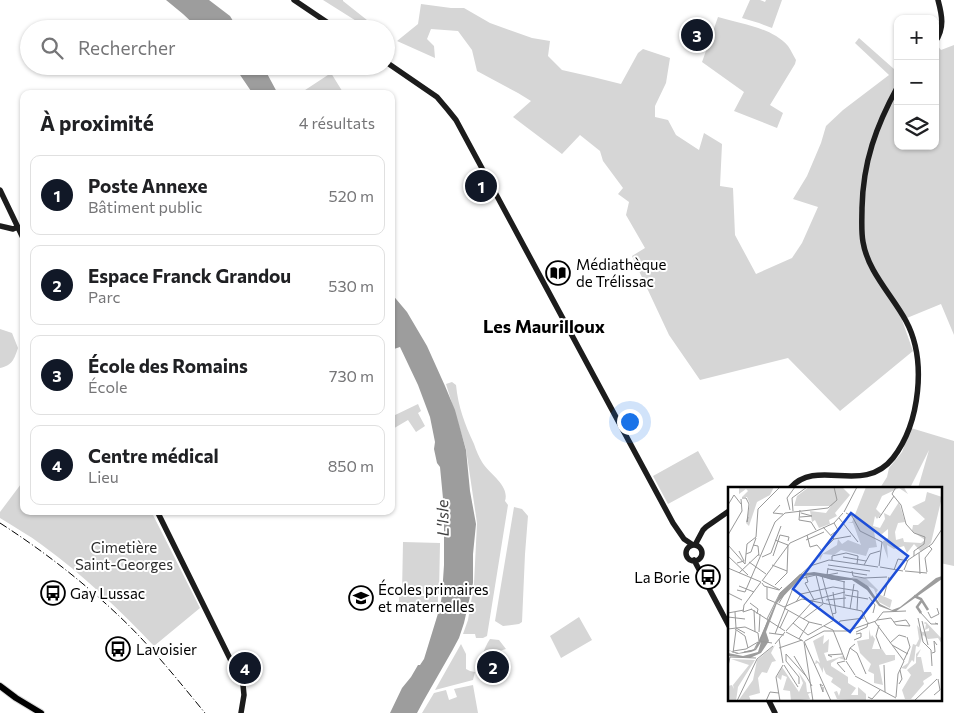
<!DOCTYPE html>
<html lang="fr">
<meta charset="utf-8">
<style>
:root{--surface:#fff;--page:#f2f2f2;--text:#202124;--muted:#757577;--line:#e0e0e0;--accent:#111827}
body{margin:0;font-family:Commissioner,sans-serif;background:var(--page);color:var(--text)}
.controls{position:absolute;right:15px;top:15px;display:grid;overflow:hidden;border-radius:10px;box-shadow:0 1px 4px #0004}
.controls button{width:45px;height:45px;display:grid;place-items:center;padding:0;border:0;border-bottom:1px solid var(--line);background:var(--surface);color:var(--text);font:25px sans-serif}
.you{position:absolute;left:629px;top:421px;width:18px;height:18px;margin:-12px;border:4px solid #fff;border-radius:50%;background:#1a73e8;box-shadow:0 0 0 8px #1a73e833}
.badge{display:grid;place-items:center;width:32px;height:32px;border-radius:50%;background:var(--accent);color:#fff;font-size:16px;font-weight:700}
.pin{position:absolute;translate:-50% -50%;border:2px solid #fff;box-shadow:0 1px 5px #0006}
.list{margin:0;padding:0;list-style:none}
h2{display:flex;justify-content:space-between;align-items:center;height:65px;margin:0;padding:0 20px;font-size:21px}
h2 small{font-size:16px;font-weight:400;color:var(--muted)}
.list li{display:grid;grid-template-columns:32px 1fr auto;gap:15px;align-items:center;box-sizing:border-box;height:80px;margin:0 10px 10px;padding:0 10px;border:1px solid var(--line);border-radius:10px}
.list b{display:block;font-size:19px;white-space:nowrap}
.list p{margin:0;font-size:16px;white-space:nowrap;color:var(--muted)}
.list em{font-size:16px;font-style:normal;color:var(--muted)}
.icon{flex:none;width:28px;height:28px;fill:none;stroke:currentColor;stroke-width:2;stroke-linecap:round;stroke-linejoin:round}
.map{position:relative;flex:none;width:954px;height:713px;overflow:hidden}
.search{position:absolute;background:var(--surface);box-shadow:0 1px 4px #0004;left:20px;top:20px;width:375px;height:55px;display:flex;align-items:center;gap:12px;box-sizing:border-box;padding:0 18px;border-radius:28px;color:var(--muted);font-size:19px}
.panel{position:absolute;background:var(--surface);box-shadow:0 1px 4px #0004;left:20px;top:90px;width:375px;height:425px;border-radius:10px}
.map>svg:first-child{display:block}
.green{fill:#d6d6d6}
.water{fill:#9d9d9d}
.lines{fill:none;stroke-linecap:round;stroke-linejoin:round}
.primary-casing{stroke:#dbdbdb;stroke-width:8}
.secondary{stroke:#1c1c1c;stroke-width:5.5}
.primary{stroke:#000;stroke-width:6}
.rail{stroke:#000;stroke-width:1;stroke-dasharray:8 2.5 1 2.5;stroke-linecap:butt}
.labels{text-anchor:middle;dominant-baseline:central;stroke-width:4;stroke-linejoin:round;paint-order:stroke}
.poi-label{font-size:15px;fill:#000;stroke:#fff;text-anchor:start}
.park-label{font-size:15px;fill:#2d2d2d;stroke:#fff}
.water-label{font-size:16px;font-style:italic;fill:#3e3e3e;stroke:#fff}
.quarter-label{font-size:18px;font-weight:bold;fill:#000;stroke:#fff}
.inset-river{fill:none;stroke:#9d9d9d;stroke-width:2.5}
.inset-road{fill:none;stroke:#999;stroke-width:1}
.view{fill:#1d4ed8;fill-opacity:0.15;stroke:#1d4ed8;stroke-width:2.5}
.inset-edge{fill:none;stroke:#000;stroke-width:2.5}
</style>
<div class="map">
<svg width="954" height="713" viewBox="0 0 954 713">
<rect width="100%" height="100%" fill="#fff"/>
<path class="green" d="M323 0H343V1L367 20 387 28 386 29H369Z
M750 0H760L765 2 766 0H782L772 28 759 23 742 18Z
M421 4 451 8H464L490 23 532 38 550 41 548 56 562 70 593 77 621 84 638 53 643 49 670 58 666 83 655 106V117L668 120 676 135 699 150 704 133 722 144 720 186 733 188 735 235 756 274 792 258 802 243 818 207 793 199 807 176 821 143 826 126 843 110 889 75 855 43 859 38 894 69 898 64V146H935V46L937 45 941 50 954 45V335L941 304 902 320 913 351 840 411 788 358 700 380 669 335 632 256 645 248 626 215 629 202 618 194 623 188 603 161 600 151 580 135 562 154 513 117 531 101 518 93 477 71 472 50 458 31 431 29 427 39 434 46 435 58 397 41 418 24Z
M718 17C741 24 771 27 788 46 791 50 793 55 796 60L795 64 770 105 783 113 777 128 734 111 744 92 702 62Z
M331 73 344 94H299Z
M0 329 12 333 18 348C14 359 13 365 0 368Z
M452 382 456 385C458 406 465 425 474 444 476 450 479 457 482 462 489 474 510 485 505 501L508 505 487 636 483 638H476L475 634H463L468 620 474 584 477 523 466 449 446 384Z
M418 404 421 411 418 413 425 426 416 432 408 420 391 430V417Z
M911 428 954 441V566L940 563V488H918L929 450 910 488H880L887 477 889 468 902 452Z
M698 451 714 479 668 504 653 476Z
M24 480V511H151L200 608 154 646C121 611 82 574 42 545 29 535 14 527 0 518V512Z
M514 507 522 509 528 516 525 554 522 622 519 624 503 626 495 621Z
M403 542 440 543 439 594 402 593Z
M399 596H438V606H399Z
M579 617 592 640 561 658 550 636Z
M490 639 499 640 506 649 490 654 488 666 504 667 506 674 481 679 478 677C479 665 483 649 490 639Z
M461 644 466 654V669L470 671 475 672 473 680 435 690Z
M473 685 478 713H422L434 693 446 690 449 700 457 697 454 689Z"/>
<path class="water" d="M166 0H209L230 16 238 29H199L183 14Z
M234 66H263L278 94H253Z
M391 293 407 312 427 346 445 386 455 410 466 450 470 491 476 524 473 554V583L464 623 459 638 452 651 424 700 417 713H390L402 688 411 677 418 665H420L424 659 440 607 442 595 444 565V509L440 467 437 463 434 449 435 442 430 417 418 385 400 347 391 350Z"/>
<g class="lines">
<g class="primary-casing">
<path id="primary" d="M0 686 16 698 41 713"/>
</g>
<path class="secondary" d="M294 0 337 29
M935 42C945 28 942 15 938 0
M386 62 437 97 448 110 456 120 673 523 684 539 693 545
M0 190 24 240
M0 226 13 229 18 227
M790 488C818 457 863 496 893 458 920 423 927 360 906 321 892 295 868 272 863 242 861 231 862 219 862 208 863 162 876 126 898 86
M157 511 243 685 244 695 241 713
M695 545 703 530 706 527 729 511
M686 553a8 8 0 1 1 16 0a8 8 0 1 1-16 0Z
M694 560 729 626
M768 699 775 713"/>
<use href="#primary" class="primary"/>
<path class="rail" d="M0 523C42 550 82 581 118 615 150 645 177 679 205 713"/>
</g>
<defs>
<g id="library-ring" transform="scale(1.25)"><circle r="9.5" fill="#fff" stroke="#000" stroke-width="1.5"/><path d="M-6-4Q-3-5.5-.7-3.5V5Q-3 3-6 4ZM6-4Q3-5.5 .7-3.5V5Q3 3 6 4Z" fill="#000"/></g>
<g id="bus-ring" transform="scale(1.25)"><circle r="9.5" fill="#fff" stroke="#000" stroke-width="1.5"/><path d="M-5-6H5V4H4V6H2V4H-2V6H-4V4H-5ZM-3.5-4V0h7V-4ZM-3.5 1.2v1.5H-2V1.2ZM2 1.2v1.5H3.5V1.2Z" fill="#000"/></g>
<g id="school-ring" transform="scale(1.25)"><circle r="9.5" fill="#fff" stroke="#000" stroke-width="1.5"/><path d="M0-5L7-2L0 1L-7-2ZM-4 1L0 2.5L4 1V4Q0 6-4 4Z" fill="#000"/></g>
</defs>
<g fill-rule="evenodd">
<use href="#library-ring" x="558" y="273"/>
<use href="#bus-ring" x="708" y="577"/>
<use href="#bus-ring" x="53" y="593"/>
<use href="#school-ring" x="361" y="598"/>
<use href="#bus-ring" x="118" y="649"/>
</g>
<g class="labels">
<g class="poi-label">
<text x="576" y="264">Médiathèque<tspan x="576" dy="17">de Trélissac</tspan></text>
<text x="690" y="577" text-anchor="end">La Borie</text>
<text x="378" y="589">Écoles primaires<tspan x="378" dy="17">et maternelles</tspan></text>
<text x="70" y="593">Gay Lussac</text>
<text x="136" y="649">Lavoisier</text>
</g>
<g class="park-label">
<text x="124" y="547">Cimetière<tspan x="124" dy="17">Saint-Georges</tspan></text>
</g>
<g class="water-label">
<text transform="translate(442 518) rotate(-91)">L'Isle</text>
</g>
<g class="quarter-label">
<text x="544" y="326">Les Maurilloux</text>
</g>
</g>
<g transform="translate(728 487)">
<rect width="214" height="214" fill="#fff"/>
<path d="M11 0H46L42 8 29 15 21 39 18 36 22 17 19 10H14L20 4 18 2 11 7ZM81 0H114L122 8 107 26 109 29 101 33 102 37 91 41 87 33 84 35 82 24 98 26 103 19H66L69 9ZM138 0H176L178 4 180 7 171 1 154 9 148 22 153 27 149 32 147 29 145 39 152 41 157 32 156 26 162 29 171 15 177 35 170 36 167 45 168 53 175 51 176 55 193 56 197 53 184 44 185 38H190L197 32 184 20 197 14 199 5 214 10 203 56 193 65 186 57 179 66 176 59 166 62 159 58 160 72 154 55 160 51V42L154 47 146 45 149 60 141 61 138 69 113 63 106 68 95 67 92 73 91 69 109 58 110 52 114 57 120 53 133 58 125 36H120L124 35ZM123 90 138 91 150 103 148 106 164 113 162 121 151 115 146 102ZM198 135 214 152V157L210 151 200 152 195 148 191 160 188 159 186 175 184 173 178 182 173 181 180 176 185 157 188 158 191 152 189 138 194 145 201 144V141L197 143 198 137 195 136ZM141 142 143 150 144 148 147 152 144 162H154L158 168H167V173L151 178 155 198 146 196V187L140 184 143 177 132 166 129 154 141 152ZM96 148 95 157 101 152 100 165 96 166 99 174 115 169 117 173 111 171 103 176V179L120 190V196L128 201 123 208H130V200L138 207V214L109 212 106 205 109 204 111 209 113 202 103 195 105 191 98 187 95 180V186L90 176 87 177 88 173 92 176 85 154ZM47 158 43 166 48 174 44 175 39 186 34 185 30 191 32 206 21 209 23 214H10L25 193 29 173ZM193 162 189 170H193L196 185H203L204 188 195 194 196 197 183 212H177L174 203 183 188 179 183 188 176V167ZM3 172 27 173 10 200 8 214H0V199L4 198 6 202 5 198 21 178ZM54 180 71 205 75 196 70 184 78 196 79 205H84L80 207 82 212 63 214 62 204 55 203 59 190 54 188 53 193 49 190Z" fill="#d6d6d6"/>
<path d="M86 85 129 92 140 99 152 117 164 123 172 120 208 91 214 89V92L167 125 151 119 139 103 124 93H104L88 88 75 89 49 116 38 145 41 154 33 166 22 171 0 169V166L15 169 30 165 33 155 28 163 23 165 9 167 0 163 11 166 27 162 52 106 72 87Z" fill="#9d9d9d"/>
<path class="inset-river" d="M186 109 193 112 200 123M193 126 189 120 194 113"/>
<path class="inset-road" d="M168 0 164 7 173 18 178 37 186 46 197 50 196 57 186 64V69M14 11H18L21 17 19 35 20 30M0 18 6 8 13 17M52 18 45 26 55 27M62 23 59 11 67 0M72 23 71 33 83 35 88 43M65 24 64 11 79 0M116 25 129 0M118 26 124 29 132 44 154 55 151 79M72 30 84 29 73 26M111 31 130 55M151 31 166 9M0 48 14 24 13 12M79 48 82 60 89 58 94 64 106 52 95 40M103 48 110 43 106 36M28 50 30 22 52 0M106 52 123 49M47 53 60 58 59 86 47 98M78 53 96 45M62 56 106 36 115 26M0 58 17 77M25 58 30 59 31 69M191 66 192 87M18 67 23 65 28 51M0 69 20 88M45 69 52 48 61 50 60 54M34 70 43 66 53 39M115 70 138 74M104 73V69L118 66 130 69 129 77M21 75 38 87M9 76 16 74 11 64M17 77 19 57 28 50M44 78 59 84M100 78 142 84M136 78 142 67 152 64M152 80 175 84M0 81 33 95M100 81 99 88 110 86M100 82 139 88M166 83 170 72 180 74M176 83 180 73 204 57 214 42M124 84 125 89 136 91M177 84 199 86M199 85 197 71 204 62 201 59M11 86 31 67M88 88 95 116M78 89 80 95 77 96 86 113M136 91 159 90M71 92 88 88 117 95M34 94 62 56M35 94 52 103M116 94V121M34 96 36 99 51 103 54 100M11 99 26 105M39 100V112L46 115M64 101 79 113M9 103 17 105 47 35 57 26 100 21 109 13 106 0M0 106 14 113M117 108 140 112M156 109 161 90M141 110 147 118 145 126M98 113 118 111M81 114 117 105M46 115 56 120 74 112 134 124 139 135M68 115 73 107 105 100 130 104 129 123M22 116 30 122 29 127M51 116 60 101M56 121 81 135 94 138M23 122 57 144M24 122 15 125 16 118 33 95M122 122 126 97M26 123 27 145M7 125 8 141 17 146M192 125 203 137H210L207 136M200 125 203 131 211 127 209 121M0 126 16 123M104 127 108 126 105 105M0 130 17 132M190 131 195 155 203 163 204 179M39 132 52 106 82 79 101 73 150 80M75 132 95 117M149 133 163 131 168 138 182 139M194 134 200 158M147 135 176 174 170 187 168 210M166 135 178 133 182 139M65 136 80 148 106 133 94 89M110 137 112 134 136 131M151 138 148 149 153 162M96 139 105 143 117 173M52 141 60 124M0 142 17 140 30 146M7 142 17 149 20 161M58 144 85 114M31 145 32 127M58 145 75 154M128 145 139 140 140 135M30 146 31 154 44 156M41 146 56 148M47 147 65 101M51 152 55 176M71 152 81 135M126 153 133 150V146L128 147M32 154 40 133M76 154 103 214M77 154 96 144H119L148 134 155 125 178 124M76 155 85 214M162 156 171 148 178 150M47 157 57 145M164 158 180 167M51 161 74 153M122 161 129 166 138 187M5 164 18 162 30 155M16 165 26 163 30 155M5 166 8 143M204 166 207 165 206 154 209 158M66 169 84 199M104 170 100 168 114 167M118 173 122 161 127 157M176 173 182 160 179 150M58 174V167L78 189M58 174 71 190V197M118 174 127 188M56 178 70 200M156 178 157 205M0 179 2 170 28 171M117 185 109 176 117 174M127 189 168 211M171 197 174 192 172 183M95 199 92 197 95 205V200M206 208 212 203 210 192M140 210 144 212 152 203M9 214 29 172 45 159M38 214 42 205 51 206M52 214 48 190 55 178M186 214 209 192"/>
<path class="view" d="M123 26 180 69 122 145 65 102Z"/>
<rect width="214" height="214" class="inset-edge"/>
</g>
</svg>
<div class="controls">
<button>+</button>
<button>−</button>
<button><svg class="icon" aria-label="layers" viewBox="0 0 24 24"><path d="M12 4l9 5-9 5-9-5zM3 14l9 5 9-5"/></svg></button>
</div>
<div class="you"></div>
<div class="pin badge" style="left:481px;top:186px">1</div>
<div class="pin badge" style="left:493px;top:667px">2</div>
<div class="pin badge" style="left:697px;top:35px">3</div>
<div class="pin badge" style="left:245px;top:668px">4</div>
<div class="search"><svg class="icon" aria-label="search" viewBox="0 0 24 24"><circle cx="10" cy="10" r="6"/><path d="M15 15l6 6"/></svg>Rechercher</div>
<section class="panel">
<h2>À proximité<small>4 résultats</small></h2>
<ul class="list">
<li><span class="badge">1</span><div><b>Poste Annexe</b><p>Bâtiment public</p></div><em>520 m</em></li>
<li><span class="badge">2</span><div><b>Espace Franck Grandou</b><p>Parc</p></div><em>530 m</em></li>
<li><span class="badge">3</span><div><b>École des Romains</b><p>École</p></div><em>730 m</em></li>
<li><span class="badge">4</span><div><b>Centre médical</b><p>Lieu</p></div><em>850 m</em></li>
</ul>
</section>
</div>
